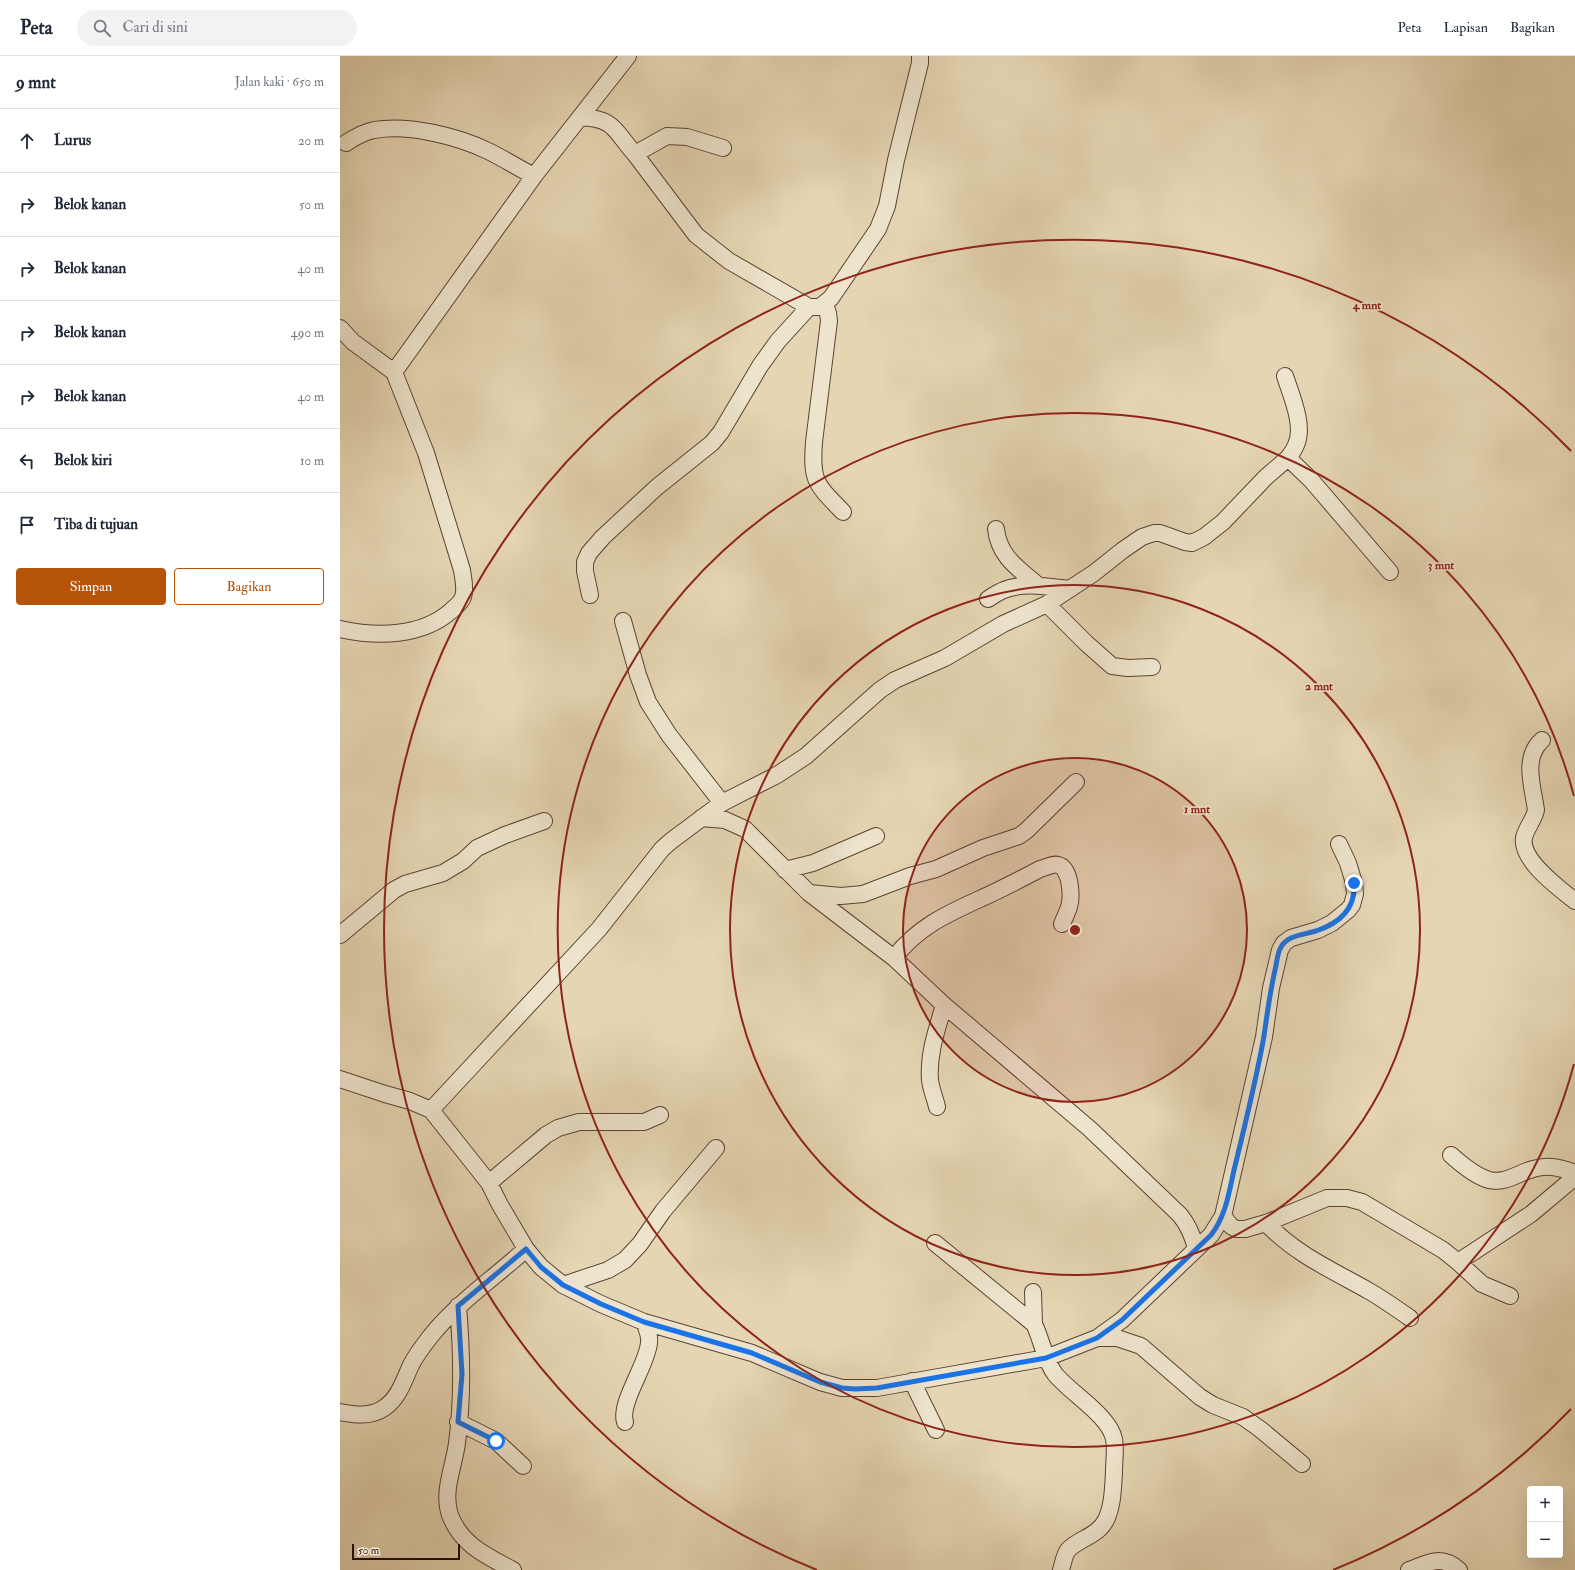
<!DOCTYPE html>
<html lang="id">
<meta charset="utf-8">
<style>
:root{--surface:#fff;--page:#f2f2f3;--text:#1f2937;--muted:#747a83;--line:#e0e1e3;--accent:#b45309}
body{margin:0;font-family:"IM FELL Double Pica",serif;background:var(--page);color:var(--text)}
.controls{position:absolute;right:12px;bottom:12px;display:grid;overflow:hidden;border-radius:4px;box-shadow:0 4px 16px #0002}
.controls button{width:36px;height:36px;display:grid;place-items:center;padding:0;border:0;border-bottom:1px solid var(--line);background:var(--surface);color:var(--text);font:20px sans-serif}
.scale{position:absolute;left:12px;bottom:10px;width:108px;box-sizing:border-box;padding-left:4px;border:2px solid #2b1207;border-top:0;font-size:11px;line-height:14px;white-space:nowrap;color:#2b1207;-webkit-text-stroke:3px #eee4cd;paint-order:stroke}
.stop{position:absolute;width:12px;height:12px;margin:-9px;border:3px solid #1a73e8;border-radius:50%;background:#fff}
.stop.end{background:#1a73e8;border-color:#fff;box-shadow:0 1px 4px #0008}
.list{margin:0;padding:0;list-style:none}
h2{display:flex;justify-content:space-between;align-items:center;height:52px;margin:0;padding:0 16px;font-size:17px}
h2 small{font-size:13px;font-weight:400;color:var(--muted)}
.list li{display:grid;grid-template-columns:26px 1fr auto;gap:12px;align-items:center;box-sizing:border-box;height:64px;padding:0 16px;border-top:1px solid var(--line)}
.list b{display:block;font-size:15px;white-space:nowrap}
.list em{font-size:13px;font-style:normal;color:var(--muted)}
.actions{display:flex;gap:8px;padding:12px 16px}
.actions a{flex:1;padding:9px 0;border:1px solid var(--accent);border-radius:4px;text-align:center;font-size:14px;color:var(--accent)}
.actions .main{background:var(--accent);color:#fff}
.icon{flex:none;width:22px;height:22px;fill:none;stroke:currentColor;stroke-width:2;stroke-linecap:round;stroke-linejoin:round}
.map{position:relative;flex:none;width:1235px;height:1514px;overflow:hidden}
header{display:flex;align-items:center;gap:24px;box-sizing:border-box;height:56px;padding:0 20px;background:var(--surface);border-bottom:1px solid var(--line)}
header strong{font-size:19px}
nav{display:flex;gap:22px;margin-inline-start:auto;font-size:14px}
.search{width:280px;height:36px;background:var(--page);display:flex;align-items:center;gap:10px;box-sizing:border-box;padding:0 14px;border-radius:22px;color:var(--muted);font-size:15px}
main{display:flex}
aside{flex:1;background:var(--surface)}
.map>svg:first-child{display:block}
.lines{fill:none;stroke-linecap:round;stroke-linejoin:round}
.minor-casing{stroke:#5a4332;stroke-width:18}
.minor{stroke:#eee4cd;stroke-width:16}
.route{stroke:#1a73e8;stroke-width:5}
.ring{fill:none;stroke:#8f2418;stroke-width:2}
.centre{fill:#8f2418;stroke:#eee4cd;stroke-width:2}
.ring-label{font-size:12px;text-anchor:middle;font-weight:bold;fill:#8f2418;stroke:#eee4cd;stroke-width:3;stroke-linejoin:round;paint-order:stroke}
</style>
<header>
<strong>Peta</strong>
<div class="search"><svg class="icon" aria-label="search" viewBox="0 0 24 24"><circle cx="10" cy="10" r="6"/><path d="M15 15l6 6"/></svg>Cari di sini</div>
<nav><a>Peta</a><a>Lapisan</a><a>Bagikan</a></nav>
</header>
<main>
<aside>
<h2>9 mnt<small>Jalan kaki · 650 m</small></h2>
<ul class="list">
<li><svg class="icon" aria-label="ahead" viewBox="0 0 24 24"><path d="M12 20V5M6 11l6-6 6 6"/></svg><div><b>Lurus</b></div><em>20 m</em></li>
<li><svg class="icon" aria-label="right" viewBox="0 0 24 24"><path d="M7 20v-9h11M14 6l5 5-5 5"/></svg><div><b>Belok kanan</b></div><em>50 m</em></li>
<li><svg class="icon" aria-label="right" viewBox="0 0 24 24"><path d="M7 20v-9h11M14 6l5 5-5 5"/></svg><div><b>Belok kanan</b></div><em>40 m</em></li>
<li><svg class="icon" aria-label="right" viewBox="0 0 24 24"><path d="M7 20v-9h11M14 6l5 5-5 5"/></svg><div><b>Belok kanan</b></div><em>490 m</em></li>
<li><svg class="icon" aria-label="right" viewBox="0 0 24 24"><path d="M7 20v-9h11M14 6l5 5-5 5"/></svg><div><b>Belok kanan</b></div><em>40 m</em></li>
<li><svg class="icon" aria-label="left" viewBox="0 0 24 24"><path d="M17 20v-9H6M10 6l-5 5 5 5"/></svg><div><b>Belok kiri</b></div><em>10 m</em></li>
<li><svg class="icon" aria-label="arrive" viewBox="0 0 24 24"><path d="M6 21V4h12l-3 4 3 4H6"/></svg><div><b>Tiba di tujuan</b></div></li>
</ul>
<div class="actions"><a class="main">Simpan</a><a>Bagikan</a></div>
</aside>
<div class="map">
<svg width="1235" height="1514" viewBox="0 0 1235 1514">
<rect width="100%" height="100%" fill="#e5d5b2"/>
<filter id="stains"><feTurbulence type="fractalNoise" baseFrequency=".005" numOctaves="4"/><feColorMatrix values="0 0 0 0 .2 0 0 0 0 .09 0 0 0 0 .02 0 0 0 .5 -.17"/></filter>
<radialGradient id="worn" r=".72"><stop offset=".6" stop-color="#630" stop-opacity="0"/><stop offset="1" stop-color="#630" stop-opacity=".3"/></radialGradient>
<g class="lines">
<g class="minor-casing">
<path id="minor" d="M241 61C276 63 274 75 295 98L327 80 347 81 383 92
M6 87C15 81 24 76 34 74 68 68 117 80 148 95 163 102 178 112 194 120
M295 98 356 179 389 205 469 251H480L491 242 538 173 547 150 556 104 580 7V0
M485 248 488 257 489 265 474 386C471 426 476 428 503 456
M0 272 13 286 54 316
M945 320C951 339 965 370 956 389 954 394 951 398 948 402
M656 473C659 501 679 513 699 530
M250 539 245 515V506L249 497 263 481 317 431 372 387 381 376 420 310 438 285 469 251
M648 543C653 540 658 536 664 534 682 526 710 531 729 533
M707 548 746 587 772 610 788 612 812 611
M283 565 298 619 308 646 329 679 382 747
M0 573C37 581 81 581 111 555 115 551 121 547 123 541 126 533 123 522 122 514L86 397 54 316 194 120 288 0
M1202 684C1182 702 1193 731 1196 754 1194 764 1186 772 1184 782 1180 804 1220 833 1235 845
M361 762 385 764 405 773 469 837 554 902 604 949 750 1073 840 1159C849 1170 853 1180 856 1193
M445 814 473 807 536 780
M469 837 501 840 523 838 570 820 596 813 643 792 679 780 686 775 736 726
M0 879 54 834 65 828 103 817 123 805 137 792 165 779 204 765
M554 902C577 871 609 857 642 842 662 833 681 823 700 813 705 812 713 807 718 809 731 812 732 841 729 851 727 857 724 863 722 868
M0 1023 45 1038 70 1045 91 1054 149 1127 160 1149 186 1193C154 1222 117 1247 90 1281 83 1290 76 1299 71 1309 64 1324 59 1342 44 1352 31 1361 15 1359 0 1356
M597 1051C595 1042 591 1033 590 1024 588 998 597 973 604 949
M91 1054 259 873 322 793 331 785 382 747 437 719 466 700 540 634 555 624 605 602 663 568 707 548 754 517 783 494 802 481 814 477H820L845 486 852 487 864 481 883 466 926 421 948 402 971 424 1050 516
M1111 1099C1121 1108 1135 1120 1149 1124 1165 1128 1178 1117 1193 1113 1208 1108 1221 1112 1235 1117
M149 1127 206 1079 218 1072 239 1066H304L320 1059
M883 1160 891 1170 896 1173H905L926 1167 987 1142H1007L1022 1146 1103 1194 1118 1206 1191 1158 1235 1121
M926 1167C955 1198 992 1214 1029 1235 1043 1243 1057 1253 1070 1262
M595 1187 694 1268C702 1284 704 1303 715 1318 730 1337 769 1359 774 1383 776 1393 774 1405 774 1416 773 1432 773 1449 766 1464 757 1481 739 1482 728 1494 724 1499 723 1508 721 1514
M186 1193 201 1211 223 1229 261 1248 304 1266 412 1297 480 1326 502 1332H537L706 1302 757 1282 782 1264 871 1179 883 1160 924 981 931 932 940 894 944 887 951 882 978 874 992 867 1008 854 1012 849 1015 838 1014 827 1008 807 999 788
M1118 1206 1142 1228 1170 1240
M223 1229 268 1214 285 1204 300 1188 323 1155 376 1092
M693 1236 694 1268
M118 1250C122 1296 123 1342 117 1387 114 1411 102 1435 110 1459 121 1489 147 1500 173 1514
M757 1282H777L801 1290 860 1341 873 1349 903 1361 920 1373 962 1408
M572 1325 596 1374
M118 1366 156 1385 183 1410
M285 1366C279 1347 307 1309 309 1287 310 1279 307 1273 304 1266
M1069 1514C1089 1507 1101 1498 1119 1514"/>
</g>
<use href="#minor" class="minor"/>
</g>
<g class="lines">
<path class="route" d="M156 1385 118 1366 122 1318 118 1250 186 1193 201 1211 223 1229 261 1248 304 1266 412 1297 480 1326 502 1332 515 1333 537 1332 706 1302 757 1282 782 1264 871 1179C886 1160 889 1136 894 1114 905 1069 916 1025 924 980 927 958 930 936 935 914 937 907 937 899 940 893 946 879 963 879 976 875 1000 867 1016 853 1014 827"/>
</g>
<circle cx="735" cy="874" r="172" fill="#8f2418" fill-opacity=".12"/>
<g class="ring">
<circle cx="735" cy="874" r="172"/>
<circle cx="735" cy="874" r="345"/>
<path d="M1234 1008A517 517 0 1 1 1234 740"/>
<path d="M1231 1353A690 690 0 0 1 993 1514M477 1514A690 690 0 1 1 1231 395"/>
</g>
<circle cx="735" cy="874" r="6" class="centre"/>
<g class="ring-label">
<text x="1027" y="253">4 mnt</text>
<text x="1101" y="513">3 mnt</text>
<text x="979" y="634">2 mnt</text>
<text x="857" y="757">1 mnt</text>
</g>
<rect width="100%" height="100%" filter="url(#stains)"/>
<rect width="100%" height="100%" fill="url(#worn)"/>
</svg>
<div class="controls">
<button>+</button>
<button>−</button>
</div>
<div class="scale">50 m</div>
<div class="stop" style="left:156px;top:1385px"></div>
<div class="stop end" style="left:1014px;top:827px"></div>
</div>
</main>
